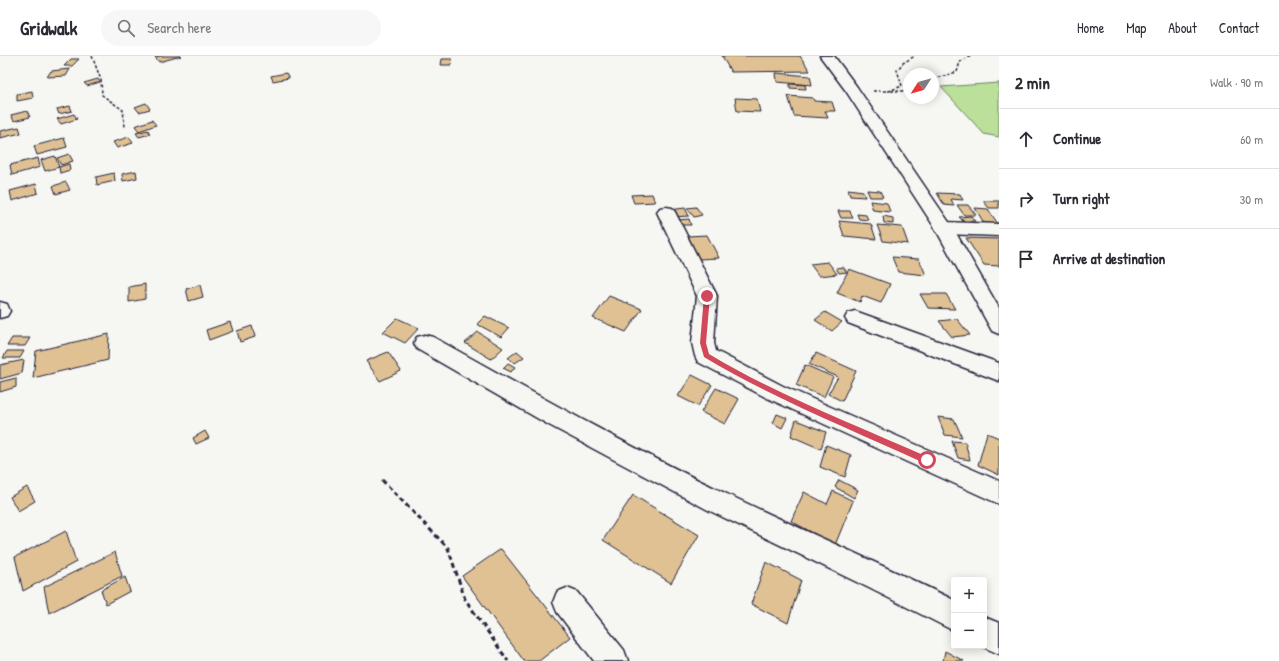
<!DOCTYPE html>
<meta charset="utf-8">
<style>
:root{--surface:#fff;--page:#f7f7f7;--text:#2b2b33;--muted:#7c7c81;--line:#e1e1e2}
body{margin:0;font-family:"Patrick Hand",sans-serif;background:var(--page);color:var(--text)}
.controls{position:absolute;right:12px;bottom:12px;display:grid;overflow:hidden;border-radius:4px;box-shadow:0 2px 10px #0003}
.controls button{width:36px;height:36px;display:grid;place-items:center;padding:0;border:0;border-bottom:1px solid var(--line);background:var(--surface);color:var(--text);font:20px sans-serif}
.compass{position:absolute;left:903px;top:12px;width:36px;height:36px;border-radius:50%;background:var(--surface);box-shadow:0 2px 10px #0003;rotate:234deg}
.stop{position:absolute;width:12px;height:12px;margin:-9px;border:3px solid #d1495b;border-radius:50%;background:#fff}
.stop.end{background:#d1495b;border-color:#fff;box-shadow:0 1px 4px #0008}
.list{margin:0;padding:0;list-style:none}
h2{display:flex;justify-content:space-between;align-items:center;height:52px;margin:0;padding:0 16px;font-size:17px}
h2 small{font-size:13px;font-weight:400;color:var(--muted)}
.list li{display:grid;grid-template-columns:26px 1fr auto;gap:12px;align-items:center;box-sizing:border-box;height:60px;padding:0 16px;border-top:1px solid var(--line)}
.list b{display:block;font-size:15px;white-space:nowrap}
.list em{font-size:13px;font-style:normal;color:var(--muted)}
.icon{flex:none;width:22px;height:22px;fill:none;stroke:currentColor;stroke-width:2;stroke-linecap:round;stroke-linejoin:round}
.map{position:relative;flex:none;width:999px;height:605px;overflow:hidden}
header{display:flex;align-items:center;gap:24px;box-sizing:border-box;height:56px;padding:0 20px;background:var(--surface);border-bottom:1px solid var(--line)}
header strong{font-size:19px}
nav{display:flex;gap:22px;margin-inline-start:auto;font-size:14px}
.search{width:280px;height:36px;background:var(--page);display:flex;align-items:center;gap:10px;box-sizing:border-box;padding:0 14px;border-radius:22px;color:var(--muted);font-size:15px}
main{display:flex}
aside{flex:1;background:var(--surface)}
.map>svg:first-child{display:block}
.green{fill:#bae09a;stroke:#6e816a}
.building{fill:#dfc193;stroke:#22223b}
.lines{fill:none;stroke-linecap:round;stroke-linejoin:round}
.minor-casing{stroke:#22223b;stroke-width:3}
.tertiary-casing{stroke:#22223b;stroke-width:3}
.path-far1{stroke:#22223b;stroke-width:1.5;stroke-dasharray:3 2;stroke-linecap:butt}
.path{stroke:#22223b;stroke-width:3;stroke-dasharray:5 3.5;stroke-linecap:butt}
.minor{fill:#f6f6f2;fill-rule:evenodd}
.tertiary{fill:#f6f6f2;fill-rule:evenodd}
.route{fill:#d1495b}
</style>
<header>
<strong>Gridwalk</strong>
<div class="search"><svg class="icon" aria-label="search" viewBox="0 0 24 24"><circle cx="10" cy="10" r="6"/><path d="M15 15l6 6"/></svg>Search here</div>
<nav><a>Home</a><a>Map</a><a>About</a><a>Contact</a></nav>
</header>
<main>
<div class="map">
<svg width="999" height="605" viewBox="0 0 999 605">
<rect width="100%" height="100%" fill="#f6f6f2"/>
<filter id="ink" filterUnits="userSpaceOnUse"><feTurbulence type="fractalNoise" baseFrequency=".025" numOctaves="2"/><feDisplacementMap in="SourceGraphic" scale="8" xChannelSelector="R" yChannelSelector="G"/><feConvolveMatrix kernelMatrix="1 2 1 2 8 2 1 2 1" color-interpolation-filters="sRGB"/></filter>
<g filter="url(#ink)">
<path class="green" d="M999 27V81L984 78 941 31Z"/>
<path class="building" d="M160 0H181L159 6 155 1Z
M722 0H800L810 15 731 16Z
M71 3H79L72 10H64Z
M442 3H452L451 9H441Z
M70 13 66 20 47 21 51 15Z
M286 17 289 22 273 25 271 20Z
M776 17 810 20 812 29 777 26Z
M98 23 100 26 87 30 84 27Z
M790 28 805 29 806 33 790 32Z
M32 35 33 42 17 45V38Z
M788 40 813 42 814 45 832 46 835 55H825L828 62 794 60Z
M735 42 757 43 760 56 737 55Z
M146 47 150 53 139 56 135 51Z
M70 50 72 55 59 58 57 53Z
M27 55 30 61 14 65 11 59Z
M74 58 77 63 61 68 57 63Z
M152 64 156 69 139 75 135 70Z
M19 71 21 77 0 82V75Z
M148 74 150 78 139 81 136 77Z
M129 81 133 87 117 92 113 86Z
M64 82 67 91 37 99 34 90Z
M69 98 73 105 61 109 57 102Z
M55 100 59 111 45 115 41 104Z
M38 102 40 111 12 119 10 109Z
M69 108 70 114 60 117 59 111Z
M136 115 137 122 123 125 122 118Z
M114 117 115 125 97 129 96 121Z
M66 126 70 134 56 138 53 130Z
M36 128 38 137 12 145 10 135Z
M848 133 863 135 865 141 850 140Z
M867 134 880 135 883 141H870Z
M937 137 960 138 963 144 951 143 954 150 944 149Z
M652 138 655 146 634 147 631 139Z
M870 145 887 147 890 156 873 154Z
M983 145H999V152H989Z
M957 149H968L976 159H964Z
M696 151 702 159 694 161 687 152Z
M685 152 689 160 673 161 669 154Z
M975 152 988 153 998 168 984 167Z
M838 155H850L853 162H841Z
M857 158 866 159 868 164 859 163Z
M883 160 893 162V168L884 167Z
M971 160 975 165H963L959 161Z
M689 163 691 169H679L677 164Z
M839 165 871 168 876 183 844 180Z
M877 169 902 171 908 188 883 185Z
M707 179 719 202 698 203 687 180Z
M966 182 999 183V210L984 209Z
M892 201 919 203 926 219 898 216Z
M828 206 837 218 819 220 810 208Z
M843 211 847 216 839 217 836 212Z
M849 213 890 228 881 247 862 240 860 246 837 237Z
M145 228V243L129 246V231Z
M200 229 203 241 189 245 186 233Z
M920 238H946L955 253 928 252Z
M609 240 642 253 626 276 593 262Z
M825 256 842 266 832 275 815 264Z
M485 260 509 272 501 281 477 268Z
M397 262 419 272 405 287 383 276Z
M957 263 970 279 952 281 939 265Z
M230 266 233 275 209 284 206 274Z
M252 270 255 281 240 286 237 275Z
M478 276 503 292 491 303 465 287Z
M109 278 108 304 33 322 36 295Z
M12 282H30L25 290H7Z
M7 295H24L20 302H3Z
M517 295 524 301 515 307 508 302Z
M388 296 401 315 380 325 366 305Z
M816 297 856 315 842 345 828 338 838 321 809 308Z
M24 304 22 317 0 323V309Z
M508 307 515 311 511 316 503 312Z
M805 309 833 321 824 341 796 329Z
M692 319 712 329 698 350 678 340Z
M16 322V331L0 336V326Z
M716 332 739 343 725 368 701 356Z
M777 358 787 362 782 372 773 367Z
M938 361 954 363 962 381 945 379Z
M796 364 826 376 821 393 791 380Z
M205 375 209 382 196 388 193 382Z
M987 377 999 382V419L978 409Z
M952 385 965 386 970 404 958 402Z
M826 389 851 399 845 421 820 411Z
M839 424 858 434 854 442 835 431Z
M27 431 35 445 18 455 10 441Z
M833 435 853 445 835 489 791 465 804 436 827 448Z
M633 439 699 479 671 527 603 484Z
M66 475 76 506 23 535 15 501Z
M501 493 570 581 539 605H524L462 520Z
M115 496 122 520 49 557 44 531Z
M766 506 801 524 788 567 751 548Z
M125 521 130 535 106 548 101 534Z
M945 595 964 605H943Z"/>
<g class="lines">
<g class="minor-casing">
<path id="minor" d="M666 151 672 152 675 156 717 240 714 287 716 295 783 330 999 425V448L767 342 698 306 695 300 692 287 697 240 657 156 660 152Z
M944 166 999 168V180L944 178 938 176 935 172 938 168Z
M0 246 7 248 10 255 7 260 0 262Z
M855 255 999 307V325L848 267 845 262 848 257Z
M425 279 433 281C530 335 627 390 727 438 802 474 879 507 954 544V575L869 532 708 454 549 369 417 293 414 287 417 281Z
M567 532 577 536 624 594 628 605H594L557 556 553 546 557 536Z
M984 561 999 567V598L981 590H984Z"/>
</g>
<g class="tertiary-casing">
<path id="tertiary" d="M820 0H834L857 31 953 172 999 252V278L992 275 935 172 846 35Z"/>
</g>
<path class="path-far1" d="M92 0 101 24 102 39 123 54 125 71
M933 23 957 16 960 6 970 0
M873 35H889L902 30 897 14 903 7 915 0
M891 35H909"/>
<path class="path" d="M382 424 448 492 465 543 508 605"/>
<use href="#minor" class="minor"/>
<use href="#tertiary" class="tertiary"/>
</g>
</g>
<path class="route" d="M707 238 710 240 706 287 709 298C779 340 856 369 930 402V407H924C850 373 774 343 704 301L700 287 704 240Z"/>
</svg>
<div class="controls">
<button>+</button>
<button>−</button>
</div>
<svg class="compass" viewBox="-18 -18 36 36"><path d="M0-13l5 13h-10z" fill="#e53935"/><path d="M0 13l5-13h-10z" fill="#7c7c81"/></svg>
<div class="stop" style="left:927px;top:404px"></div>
<div class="stop end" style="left:707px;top:240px"></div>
</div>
<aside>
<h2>2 min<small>Walk · 90 m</small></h2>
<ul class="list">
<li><svg class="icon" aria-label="ahead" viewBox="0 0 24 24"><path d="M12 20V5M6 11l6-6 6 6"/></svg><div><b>Continue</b></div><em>60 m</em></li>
<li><svg class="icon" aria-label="right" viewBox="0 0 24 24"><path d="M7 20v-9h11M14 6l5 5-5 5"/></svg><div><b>Turn right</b></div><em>30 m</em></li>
<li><svg class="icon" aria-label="arrive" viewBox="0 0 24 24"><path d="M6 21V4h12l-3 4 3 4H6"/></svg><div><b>Arrive at destination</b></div></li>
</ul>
</aside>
</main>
